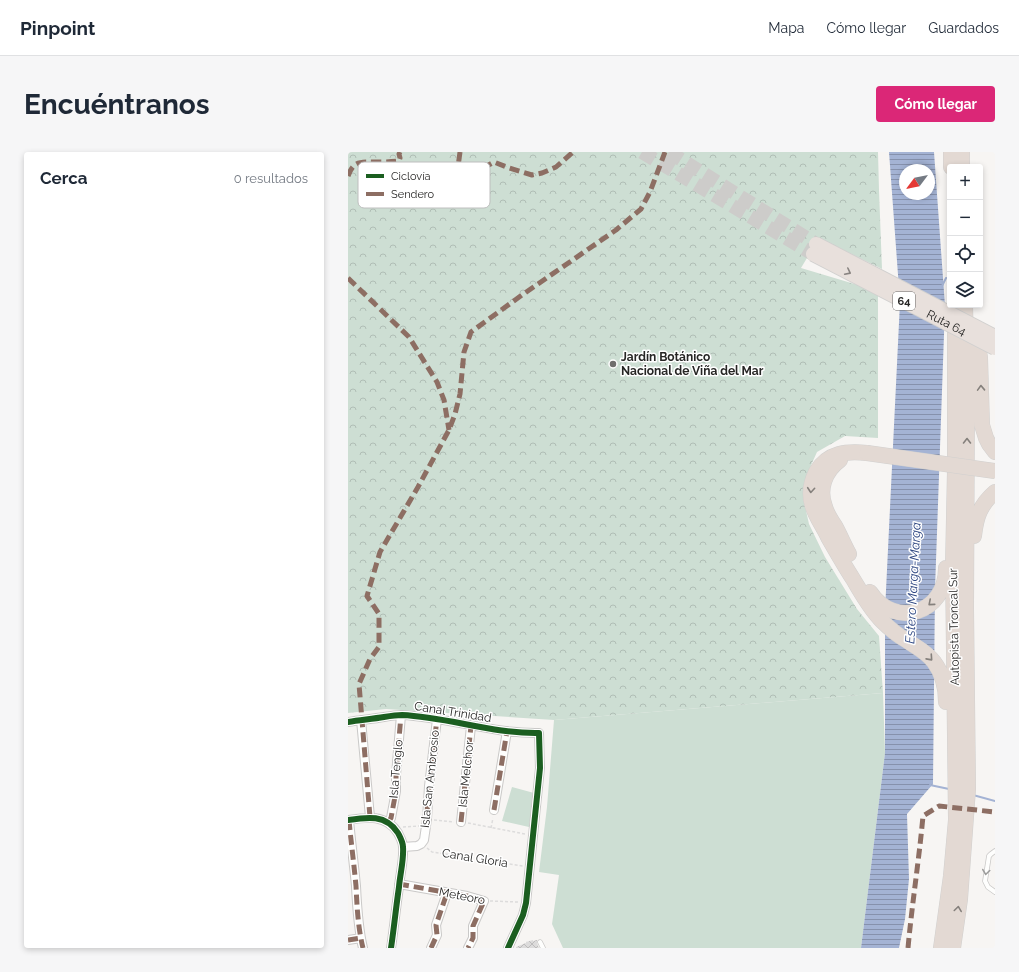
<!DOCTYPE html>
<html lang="es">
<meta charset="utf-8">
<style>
:root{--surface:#fff;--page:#f6f6f7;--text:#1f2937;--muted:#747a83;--line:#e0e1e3;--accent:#db2777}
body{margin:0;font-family:Raleway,sans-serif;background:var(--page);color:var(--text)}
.controls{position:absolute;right:12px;top:12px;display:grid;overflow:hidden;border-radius:4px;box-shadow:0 2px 6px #0003}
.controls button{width:36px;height:36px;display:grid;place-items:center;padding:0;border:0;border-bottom:1px solid var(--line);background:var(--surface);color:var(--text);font:20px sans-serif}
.compass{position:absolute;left:551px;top:12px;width:36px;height:36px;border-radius:50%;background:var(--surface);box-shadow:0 2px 6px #0003;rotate:238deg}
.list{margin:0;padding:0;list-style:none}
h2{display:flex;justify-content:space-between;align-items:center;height:52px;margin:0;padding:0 16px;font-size:17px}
h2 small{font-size:13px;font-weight:400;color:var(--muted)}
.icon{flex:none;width:22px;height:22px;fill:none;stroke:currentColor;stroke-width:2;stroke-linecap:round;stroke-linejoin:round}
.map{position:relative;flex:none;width:647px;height:796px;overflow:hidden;border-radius:4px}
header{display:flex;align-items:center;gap:24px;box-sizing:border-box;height:56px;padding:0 20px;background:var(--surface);border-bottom:1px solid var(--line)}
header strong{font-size:19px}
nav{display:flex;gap:22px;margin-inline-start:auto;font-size:14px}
.intro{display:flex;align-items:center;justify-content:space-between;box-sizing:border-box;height:96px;padding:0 24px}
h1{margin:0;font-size:28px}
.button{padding:10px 18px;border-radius:4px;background:var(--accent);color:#fff;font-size:14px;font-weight:700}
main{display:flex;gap:24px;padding:0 24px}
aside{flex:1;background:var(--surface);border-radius:4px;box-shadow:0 2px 6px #0003}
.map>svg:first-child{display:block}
.green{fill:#cdded3}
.forest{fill:url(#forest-crowns)}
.water{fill:url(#water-rules);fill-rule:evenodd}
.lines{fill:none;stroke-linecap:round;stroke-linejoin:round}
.stream{stroke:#a4b3d4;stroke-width:2}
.building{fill:url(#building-cross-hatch)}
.trunk-tunnel{stroke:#cdccca;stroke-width:14;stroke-dasharray:14 7;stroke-linecap:butt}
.service-casing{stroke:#cac9c8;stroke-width:5.5}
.minor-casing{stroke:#cac9c8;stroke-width:10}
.motorway-casing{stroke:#d1d0cf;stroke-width:16}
.path{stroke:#dddcdc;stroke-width:1.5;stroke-dasharray:3 2;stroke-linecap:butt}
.service{stroke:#fefefd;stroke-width:4}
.minor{stroke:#fefefd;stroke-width:8}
.motorway{stroke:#e3d9d3;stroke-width:15}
.trunk-bridge-casing{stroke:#d1d0cf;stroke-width:16;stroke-linecap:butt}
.motorway-bridge-casing{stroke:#d1d0cf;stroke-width:16;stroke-linecap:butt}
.trunk-bridge{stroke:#e8e0dc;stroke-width:14}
.motorway-bridge{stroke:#e3d9d3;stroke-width:15}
.quiet{stroke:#8d6e63;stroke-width:5;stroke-dasharray:10 5;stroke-linecap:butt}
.cycleway-casing{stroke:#fff;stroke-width:8}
.cycleway{stroke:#1b5e20;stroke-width:6}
.oneway{stroke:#888380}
.oneway2{stroke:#85807c}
.oneway3{stroke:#9d9d9c}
.poi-dot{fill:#706e6d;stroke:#fff;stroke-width:1.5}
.labels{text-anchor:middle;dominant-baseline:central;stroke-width:3;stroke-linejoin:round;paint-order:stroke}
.shield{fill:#fff;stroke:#686766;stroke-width:1}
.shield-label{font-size:11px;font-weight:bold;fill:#272625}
.street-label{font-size:12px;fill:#272625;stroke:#fff}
.poi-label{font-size:12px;font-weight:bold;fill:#272625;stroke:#fff;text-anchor:start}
.water-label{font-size:13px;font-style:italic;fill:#2d4682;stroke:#fff}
.key{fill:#fff;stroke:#bebebe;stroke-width:1}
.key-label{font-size:11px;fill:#272625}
</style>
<header>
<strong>Pinpoint</strong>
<nav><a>Mapa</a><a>Cómo llegar</a><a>Guardados</a></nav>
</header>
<div class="intro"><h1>Encuéntranos</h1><a class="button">Cómo llegar</a></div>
<main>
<aside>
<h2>Cerca<small>0 resultados</small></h2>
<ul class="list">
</ul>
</aside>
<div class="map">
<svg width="647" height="796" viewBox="0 0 647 796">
<defs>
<pattern id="forest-crowns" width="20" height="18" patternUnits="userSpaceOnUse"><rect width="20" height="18" fill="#cdded3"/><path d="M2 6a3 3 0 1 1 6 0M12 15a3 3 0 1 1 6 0" fill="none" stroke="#b0beb5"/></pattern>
<pattern id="water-rules" width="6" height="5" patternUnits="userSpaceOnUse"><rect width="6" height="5" fill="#a4b3d4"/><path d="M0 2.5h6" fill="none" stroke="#8691ac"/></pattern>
<pattern id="building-cross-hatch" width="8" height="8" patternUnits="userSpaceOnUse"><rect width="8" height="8" fill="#dcdbdb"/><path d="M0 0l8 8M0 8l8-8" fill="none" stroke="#bdbcbc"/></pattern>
</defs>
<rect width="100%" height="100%" fill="#f7f5f3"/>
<path class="green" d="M535 541 537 601 513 796H215L204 772 211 723 191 720 199 655 206 568Z
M164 635 186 641 181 675 154 669Z"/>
<path class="forest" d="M0 0H530L531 38 534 117 471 86 453 116 530 139V286L497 284 469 300 460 320 455 345 461 372 477 405 509 457 531 484 535 541 206 568 38 557 0 561Z"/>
<path class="water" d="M541 0H586L597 154 587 437 585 632 559 662 561 727 557 767 551 796H513L537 601V459L552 150ZM557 18H581V42H557Z"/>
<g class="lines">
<path class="stream" d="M594 134 598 126
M582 633 601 637
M625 643 647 649"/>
</g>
<path class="building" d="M185 788V789L189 788V791L191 796H168V795L178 791V790Z"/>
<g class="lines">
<path class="trunk-tunnel" d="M294 0 465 102
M321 0 468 92"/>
<g class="service-casing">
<path id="service" d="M647 699 643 702 641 704 637 729 640 735 647 740
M192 790 195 796"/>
</g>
<g class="minor-casing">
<path id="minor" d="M13 568 22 665
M0 570C12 568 24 567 36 565 42 564 49 563 54 563 100 565 145 582 191 581L192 616 178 751 175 763 160 796
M146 658 159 579
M0 668C19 665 38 662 50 681 52 685 55 690 55 695 56 708 52 722 51 735 48 755 46 776 43 796
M1 668C3 690 6 712 8 734 9 755 10 776 15 796
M40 670 43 666 48 639V623L53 563
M113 670 123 574
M55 695 69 694 73 692 76 688 79 667 81 634 89 567
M51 732 119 744 136 749 125 774V786L120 796
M0 788 13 786
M83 796 89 783 88 773 99 741"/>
</g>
<g class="motorway-casing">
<path id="motorway" d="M603 0V15
M614 0V15
M628 176 632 206 634 273 638 286 641 292 647 300
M519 301C499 299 480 300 468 320 463 330 461 341 464 352 467 364 475 374 480 385 488 399 496 413 505 427 514 442 522 457 534 469 541 476 549 483 558 488 568 495 579 500 586 510 595 522 598 536 598 550
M492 308C477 319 470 337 477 355 479 362 483 368 487 374 492 383 496 393 501 402
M626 384C628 365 632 353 647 340
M522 440C547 478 598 461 598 416
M593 796 603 724 608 668 605 414 607 318V153
M605 796 612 747 620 637 618 456 619 241 617 153"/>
</g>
<path class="path" d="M86 668 106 670
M120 671 177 682
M55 675 71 674
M143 676 145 666
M79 696 84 700 175 714
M142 749 170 750"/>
<use href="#service" class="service"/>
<use href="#minor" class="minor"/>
<use href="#motorway" class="motorway"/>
<g class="trunk-bridge-casing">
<g id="trunk-bridge">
<path d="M468 92 647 185"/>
<path id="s1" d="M465 102 647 196"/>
</g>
</g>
<g class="motorway-bridge-casing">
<path id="motorway-bridge" d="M519 301 647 319"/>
</g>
<use href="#trunk-bridge" class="trunk-bridge"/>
<use href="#motorway-bridge" class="motorway-bridge"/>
<path class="quiet" d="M112 0 110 15 115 22H126L137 15 146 10 161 16 184 23 194 21 208 15 225 0
M0 24C6 8 13 10 28 10 36 10 43 10 51 9L52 6 51 2 52 0
M0 126 61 185 89 230 96 248 101 278
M146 658 159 579 156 578
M22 665 11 532 22 507 31 495V462L19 444 32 400 70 335 101 278 107 262 112 242 116 200 123 180 174 143 268 78 293 57 302 40 317 0
M1 668C3 690 6 712 8 734 9 755 10 776 15 796
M40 670 43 666 48 639V623L53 563
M113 670 123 574
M78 674 81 634 89 567
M51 732 119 744 136 749 125 774V786L120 796
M0 788 13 786
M83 796 89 783 88 773 99 741
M560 796C564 752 571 708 575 664L591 654 647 660"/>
<g class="cycleway-casing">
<path id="cycleway" d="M0 570C12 568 24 567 36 565 42 564 49 563 54 563 100 565 145 582 191 581L192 616 178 751 175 763 160 796
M0 668C19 665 38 662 50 681 52 685 55 690 55 695 56 708 52 722 51 735 48 755 46 776 43 796"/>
</g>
<use href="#cycleway" class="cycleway"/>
</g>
<defs><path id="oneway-chevron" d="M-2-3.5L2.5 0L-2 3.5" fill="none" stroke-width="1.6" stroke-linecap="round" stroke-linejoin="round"/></defs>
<use class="oneway" href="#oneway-chevron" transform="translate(500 120) rotate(27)"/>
<g class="oneway2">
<use href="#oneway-chevron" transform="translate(633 236) rotate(-92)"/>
<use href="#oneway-chevron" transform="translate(619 289) rotate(-90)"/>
<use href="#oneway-chevron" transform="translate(463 338) rotate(95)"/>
<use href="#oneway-chevron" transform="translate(583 451) rotate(139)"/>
<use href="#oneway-chevron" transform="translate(582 506) rotate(48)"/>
<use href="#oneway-chevron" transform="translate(610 757) rotate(-82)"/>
</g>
<use class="oneway3" href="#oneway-chevron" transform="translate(638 720) rotate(98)"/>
<circle class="poi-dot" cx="265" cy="212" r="4"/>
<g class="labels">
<rect class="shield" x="545" y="140" width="22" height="18" rx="3"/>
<g class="shield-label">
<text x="556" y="149">64</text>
</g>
<g class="street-label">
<text stroke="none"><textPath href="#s1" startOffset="150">Ruta 64</textPath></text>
<text transform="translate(606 475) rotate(-91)">Autopista Troncal Sur</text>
<text transform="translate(105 560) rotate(9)">Canal Trinidad</text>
<text transform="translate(48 617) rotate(-85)">Isla Tenglo</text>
<text transform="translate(118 622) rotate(-84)">Isla Melchor</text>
<text transform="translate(82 627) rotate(-84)">Isla San Ambrosio</text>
<text transform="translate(127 706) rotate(9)">Canal Gloria</text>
<text transform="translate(114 744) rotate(11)">Meteoro</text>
</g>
<g class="poi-label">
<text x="273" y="205">Jardín Botánico<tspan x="273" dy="14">Nacional de Viña del Mar</tspan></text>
</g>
<g class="water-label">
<text transform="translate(565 431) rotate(-87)">Estero Marga-Marga</text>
</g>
</g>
<rect x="10" y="10" width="132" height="46" rx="6" class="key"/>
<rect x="18" y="22" width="18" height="4" fill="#1b5e20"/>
<rect x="18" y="40" width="18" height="4" fill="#8d6e63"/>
<g class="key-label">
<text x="43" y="28">Ciclovía</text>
<text x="43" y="46">Sendero</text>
</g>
</svg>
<div class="controls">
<button>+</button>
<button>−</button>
<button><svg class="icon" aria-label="locate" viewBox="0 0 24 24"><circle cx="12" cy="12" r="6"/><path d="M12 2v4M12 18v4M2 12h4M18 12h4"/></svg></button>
<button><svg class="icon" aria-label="layers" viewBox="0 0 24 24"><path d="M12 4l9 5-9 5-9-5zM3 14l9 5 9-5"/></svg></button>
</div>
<svg class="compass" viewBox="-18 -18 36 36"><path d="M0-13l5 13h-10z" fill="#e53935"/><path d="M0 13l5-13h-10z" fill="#747a83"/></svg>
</div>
</main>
